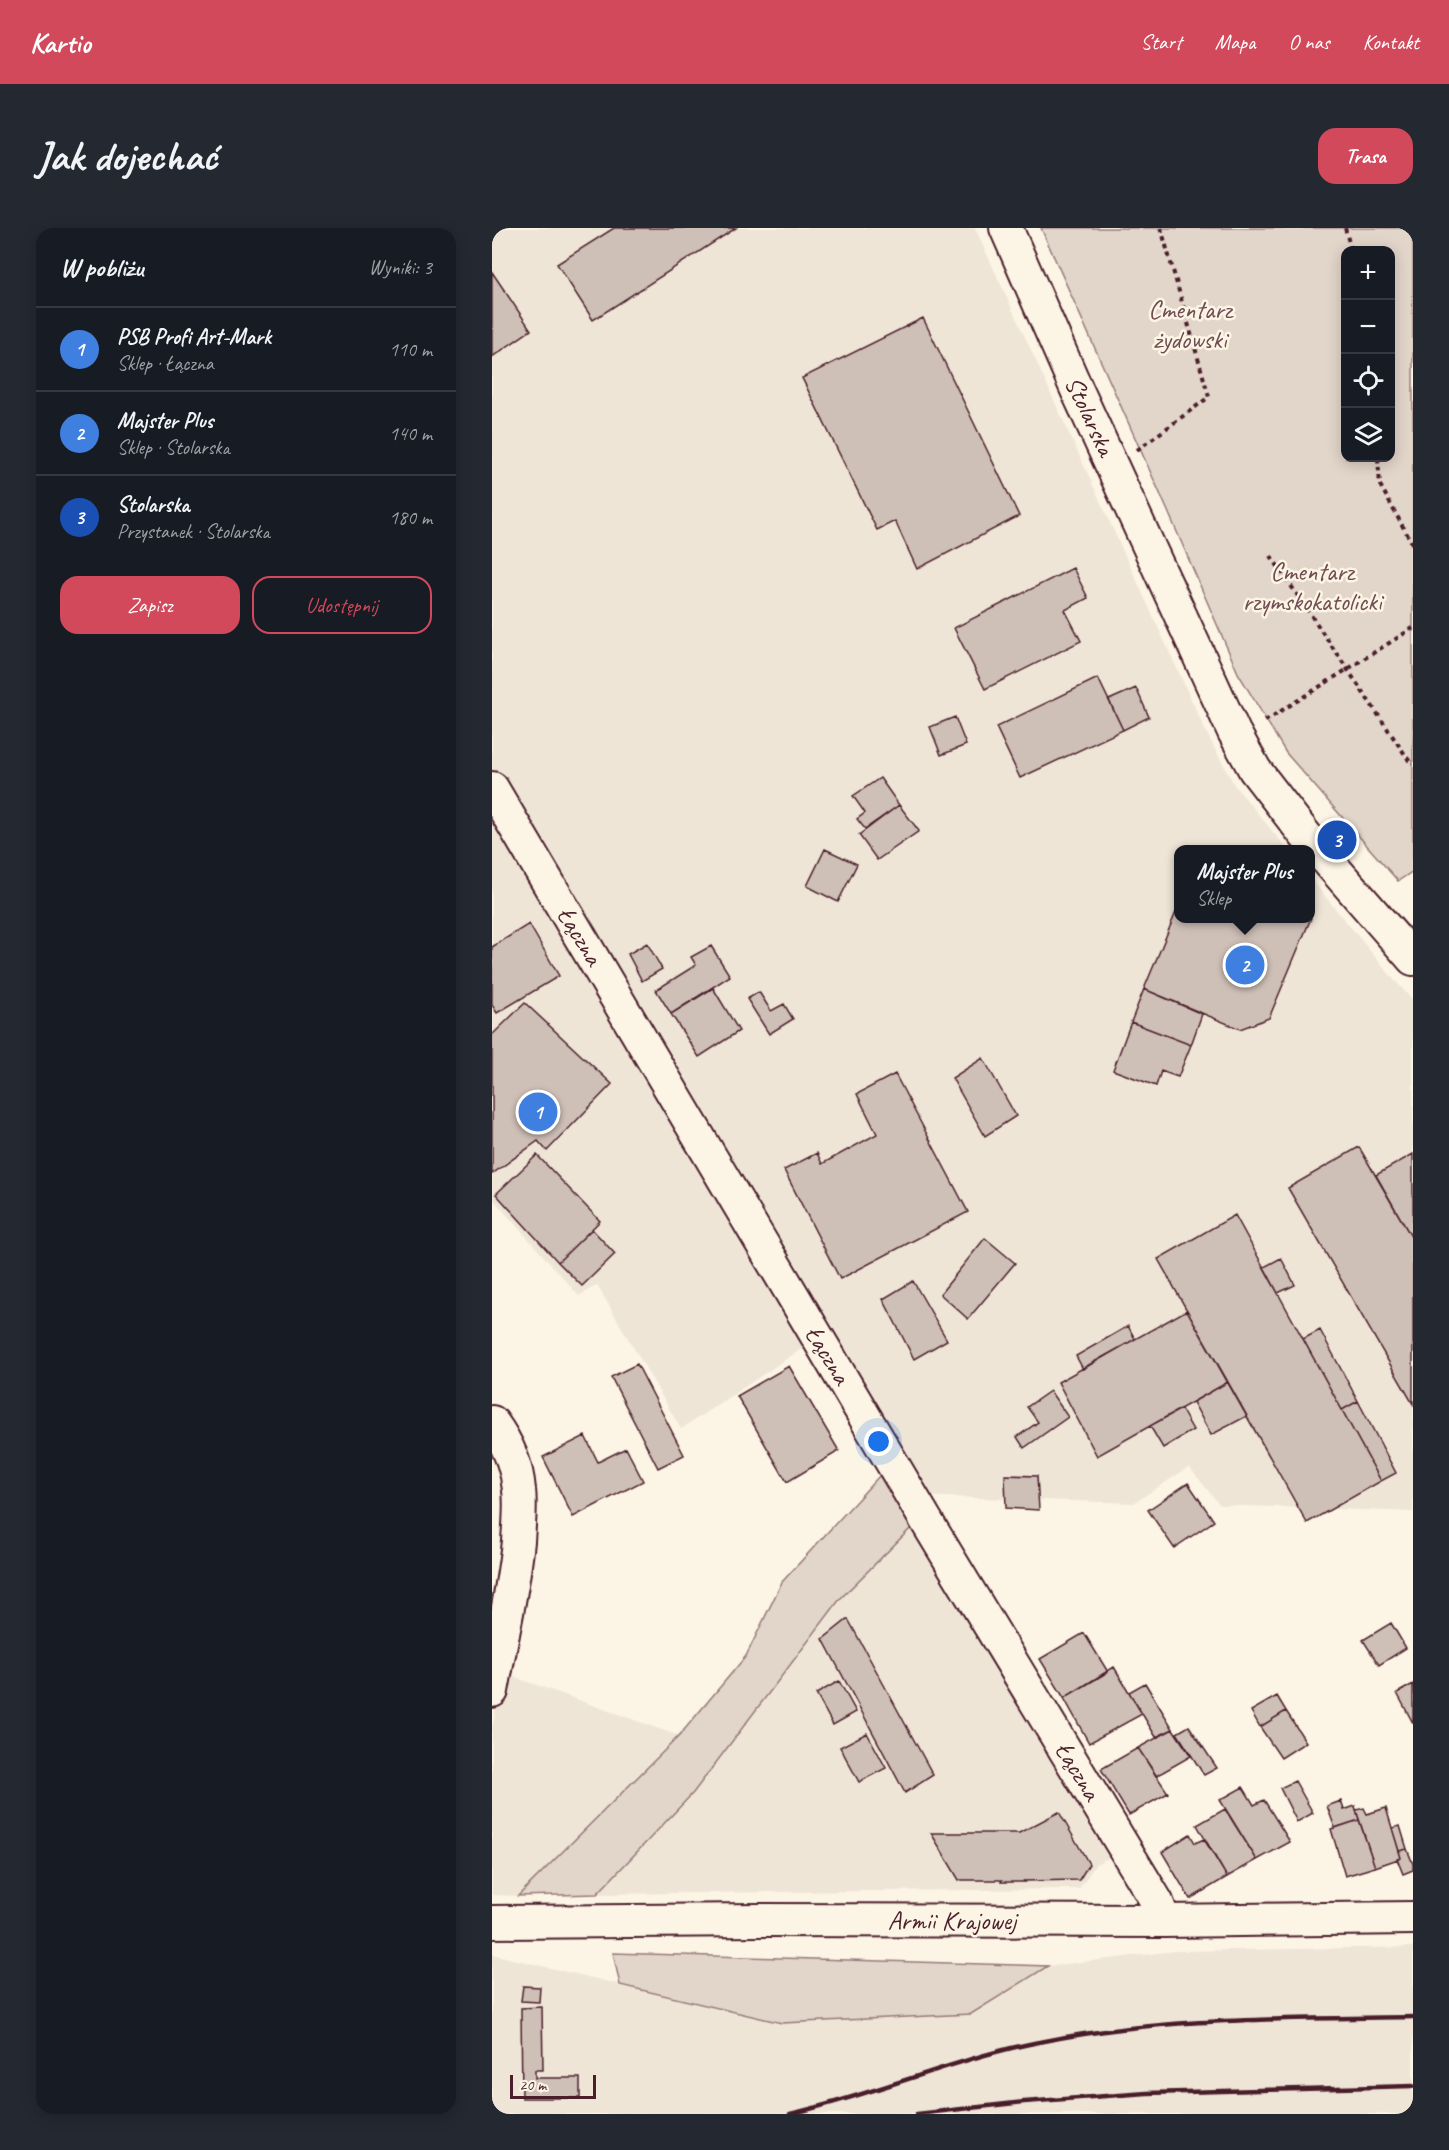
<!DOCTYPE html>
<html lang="pl">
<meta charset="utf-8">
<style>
:root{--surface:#171b24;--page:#242831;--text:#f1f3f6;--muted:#9ea1a6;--line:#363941;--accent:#d1495b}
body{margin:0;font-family:Caveat,sans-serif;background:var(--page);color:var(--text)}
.controls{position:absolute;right:18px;top:18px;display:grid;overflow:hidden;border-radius:12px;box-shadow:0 3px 15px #0003}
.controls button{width:54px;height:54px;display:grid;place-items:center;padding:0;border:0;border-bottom:2px solid var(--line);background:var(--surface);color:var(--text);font:30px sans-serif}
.scale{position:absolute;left:18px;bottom:15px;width:86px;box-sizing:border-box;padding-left:6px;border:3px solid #4a1f2b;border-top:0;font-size:16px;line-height:21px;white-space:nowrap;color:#4a1f2b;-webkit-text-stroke:4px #fcf5e5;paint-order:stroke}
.you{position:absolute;left:387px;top:1214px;width:21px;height:21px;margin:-15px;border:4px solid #fff;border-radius:50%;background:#1a73e8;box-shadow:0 0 0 9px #1a73e833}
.badge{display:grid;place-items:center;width:39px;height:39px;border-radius:50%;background:var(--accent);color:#fff;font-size:20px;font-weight:700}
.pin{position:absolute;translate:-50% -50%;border:3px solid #fff;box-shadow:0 2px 6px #0006}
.popup{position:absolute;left:682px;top:617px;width:141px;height:78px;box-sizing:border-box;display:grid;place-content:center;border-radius:12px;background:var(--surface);filter:drop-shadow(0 2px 4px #0005);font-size:20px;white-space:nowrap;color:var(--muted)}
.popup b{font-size:22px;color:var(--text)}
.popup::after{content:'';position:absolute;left:50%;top:100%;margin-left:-12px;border:12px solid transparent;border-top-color:var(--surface)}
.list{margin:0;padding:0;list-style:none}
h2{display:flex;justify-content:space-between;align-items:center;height:78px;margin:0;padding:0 24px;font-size:26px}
h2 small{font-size:20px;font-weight:400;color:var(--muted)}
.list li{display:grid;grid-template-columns:39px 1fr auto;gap:18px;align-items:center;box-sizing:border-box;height:84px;padding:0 24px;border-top:2px solid var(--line)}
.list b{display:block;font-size:22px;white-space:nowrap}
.list p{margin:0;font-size:20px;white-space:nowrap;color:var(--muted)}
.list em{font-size:20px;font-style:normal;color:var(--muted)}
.actions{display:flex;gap:12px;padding:18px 24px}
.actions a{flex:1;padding:14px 0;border:2px solid var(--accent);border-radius:18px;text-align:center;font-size:21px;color:var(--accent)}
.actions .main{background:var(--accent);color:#fff}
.icon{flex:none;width:33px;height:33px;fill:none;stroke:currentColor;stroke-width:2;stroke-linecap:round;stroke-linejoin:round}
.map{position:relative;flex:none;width:921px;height:1886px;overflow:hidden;border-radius:18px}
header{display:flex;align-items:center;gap:36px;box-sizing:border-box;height:84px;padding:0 30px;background:var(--accent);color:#fff}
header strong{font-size:28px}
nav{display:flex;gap:33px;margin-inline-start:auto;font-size:21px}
.intro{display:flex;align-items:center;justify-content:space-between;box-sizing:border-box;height:144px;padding:0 36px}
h1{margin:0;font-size:42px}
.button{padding:15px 27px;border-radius:18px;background:var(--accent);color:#fff;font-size:21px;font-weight:700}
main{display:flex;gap:36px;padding:0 36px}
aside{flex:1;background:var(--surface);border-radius:18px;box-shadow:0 3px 15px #0003}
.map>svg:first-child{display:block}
.built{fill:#eee5d7}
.green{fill:#e2d5ca;stroke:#967a7a;stroke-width:1.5;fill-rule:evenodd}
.building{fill:#cfc0b7;stroke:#4a1f2b;stroke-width:1.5}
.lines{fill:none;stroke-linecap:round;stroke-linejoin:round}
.minor-casing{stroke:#4a1f2b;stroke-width:36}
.path{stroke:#4a1f2b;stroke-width:4;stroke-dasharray:4.5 4.5;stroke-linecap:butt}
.minor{stroke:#fcf5e5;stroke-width:32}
.rail{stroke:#4a1f2b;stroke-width:4.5}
.labels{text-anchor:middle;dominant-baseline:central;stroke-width:5;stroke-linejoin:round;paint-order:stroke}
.park-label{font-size:26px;fill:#704c53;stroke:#fcf5e5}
.street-label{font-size:26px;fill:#4a1f2b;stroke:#fcf5e5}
</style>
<header>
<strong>Kartio</strong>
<nav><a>Start</a><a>Mapa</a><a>O nas</a><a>Kontakt</a></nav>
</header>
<div class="intro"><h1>Jak dojechać</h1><a class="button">Trasa</a></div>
<main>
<aside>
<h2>W pobliżu<small>Wyniki: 3</small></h2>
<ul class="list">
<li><span class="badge" style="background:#3f7fe0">1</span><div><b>PSB Profi Art-Mark</b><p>Sklep · Łączna</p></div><em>110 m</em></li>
<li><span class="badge" style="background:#3f7fe0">2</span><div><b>Majster Plus</b><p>Sklep · Stolarska</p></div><em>140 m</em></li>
<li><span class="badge" style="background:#1a4fb4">3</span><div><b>Stolarska</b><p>Przystanek · Stolarska</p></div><em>180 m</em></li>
</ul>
<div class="actions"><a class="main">Zapisz</a><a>Udostępnij</a></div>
</aside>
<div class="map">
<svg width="921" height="1886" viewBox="0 0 921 1886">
<rect width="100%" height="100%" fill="#fcf5e5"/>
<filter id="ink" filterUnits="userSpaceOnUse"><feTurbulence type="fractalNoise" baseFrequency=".0167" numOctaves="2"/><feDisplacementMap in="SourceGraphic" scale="12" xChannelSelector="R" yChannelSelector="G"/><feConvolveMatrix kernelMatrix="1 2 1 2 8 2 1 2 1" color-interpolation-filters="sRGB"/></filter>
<g filter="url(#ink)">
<path class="built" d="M0 0H483L715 506 743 558 795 621 687 622V690H819V651L903 753 921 772V1284L728 1277 697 1239 642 1275 420 1268 320 1114 189 1201 105 1057 87 1068 0 970Z
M432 1287 633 1622 604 1636 587 1661 105 1666 201 1565 348 1370Z
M11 1445 187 1508 26 1668 0 1667V1501Z
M921 1719V1886H0V1726L290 1795 479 1786 556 1738 683 1723Z"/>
<path class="green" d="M549 0H916L921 6V643L906 653 794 525 746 445 675 281ZM898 22V230H854V22Z
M400 1234 432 1287 348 1371 201 1565 105 1666 26 1668 187 1508 254 1428 290 1354Z
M121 1725 556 1738 479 1786 290 1795 128 1757Z"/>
<path class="building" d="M122 0H244L101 92 65 36Z
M0 44 39 102 0 129Z
M431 90 527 288 425 341 403 293 385 302 310 150Z
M581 340 596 370 573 382 589 413 493 461 462 400Z
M606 450 631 502 528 550 504 499Z
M644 460 657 489 631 502 617 472Z
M463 489 474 517 449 527 438 499Z
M388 550 407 577 373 601 365 591 373 585 361 568Z
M407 577 427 603 385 632 367 607Z
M333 621 365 636 346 674 315 658Z
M687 677V690H819L777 790 748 801 652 761Z
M37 696 67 748 5 785 0 777V719Z
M155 715 170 741 150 753 136 726Z
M219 718 238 748 179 786 164 762 204 737 199 729Z
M221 760 247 803 207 829 179 786Z
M652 761 710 786 699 817 639 794Z
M267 764 279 783 292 776 301 791 277 806 255 771Z
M33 775 120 856 55 923 46 913 0 946V807Z
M639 794 699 817 686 849 669 843 664 858 621 842Z
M491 830 524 888 493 908 460 850Z
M403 846 476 984 348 1051 292 942 325 925 330 936 385 906 365 866Z
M867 919 921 1012V1176L796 960Z
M921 926V1012L884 947Z
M45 927 108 993 66 1034 4 966Z
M743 987 889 1253 815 1295 666 1031Z
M100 1001 123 1026 90 1058 66 1034Z
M493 1010 523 1035 476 1091 448 1066Z
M789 1030 803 1057 786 1065 772 1039Z
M421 1053 455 1112 422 1131 391 1071Z
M695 1082 736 1154 605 1228 566 1154Z
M636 1098 643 1111 591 1141 584 1128Z
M828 1102 866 1173 850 1182 811 1111Z
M145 1136 192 1227 166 1240 119 1149Z
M297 1138 347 1223 295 1254 245 1168Z
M736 1154 755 1188 719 1207 701 1174Z
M558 1163 576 1189 532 1220 525 1209 546 1194 535 1179Z
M866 1173 904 1245 889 1253 850 1182Z
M689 1181 701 1202 671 1220 658 1198Z
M93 1208 106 1234 134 1220 151 1253 81 1289 51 1229Z
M513 1247 545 1248 547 1282 514 1280Z
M696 1255 722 1293 682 1320 656 1282Z
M356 1391 441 1547 413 1565 331 1411Z
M899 1395 914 1420 887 1437 871 1412Z
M592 1405 616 1444 572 1470 548 1431Z
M622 1439 650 1486 597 1515 572 1470Z
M347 1453 364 1484 341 1497 324 1466Z
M653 1455 681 1501 664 1509 637 1464Z
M921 1456V1495L905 1465Z
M785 1468 794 1483 768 1499 759 1483Z
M794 1483 814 1514 789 1530 768 1499Z
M697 1498 725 1540 712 1547 685 1505Z
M681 1501 699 1528 664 1548 646 1520Z
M375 1505 394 1540 367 1554 348 1519Z
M646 1520 676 1565 637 1587 609 1541Z
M803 1553 821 1585 805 1594 788 1560Z
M751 1559 762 1577 772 1572 798 1614 765 1632 728 1572Z
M849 1573 852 1582 863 1578 867 1592 843 1600 835 1578Z
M872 1580 875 1586 894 1580 909 1630 883 1639 864 1582Z
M733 1581 765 1632 735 1649 705 1597Z
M567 1584 597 1636 587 1652 532 1653 533 1654H509L510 1652H467L439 1605H527Z
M867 1592 883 1639 853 1648 839 1601Z
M908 1598 915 1621 907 1623 900 1600Z
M698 1606 703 1615 712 1611 735 1649 698 1671 670 1624Z
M915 1621 921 1636V1642L911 1646 905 1631 909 1630 907 1623Z
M31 1758 48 1759 47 1774 29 1773Z
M50 1779 51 1842H43V1850H88V1870H30L29 1780Z"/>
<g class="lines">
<g class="minor-casing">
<path id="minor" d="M514 0 585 162 742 504 763 542 814 608 921 731
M0 560 438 1299 665 1674 672 1693
M0 1194C15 1214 25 1237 27 1262 29 1278 27 1296 26 1313 21 1363 9 1413 0 1463
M0 1694 269 1692 672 1693 921 1690"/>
</g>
<path class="path" d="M853 0 859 22
M645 222 717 169 669 0
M886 230 888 257 921 317
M779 328 920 537
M773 493 921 400"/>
<use href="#minor" class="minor"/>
<path class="rail" d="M298 1886C381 1867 459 1832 542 1815 666 1789 794 1791 921 1789
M425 1886 532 1874 655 1865 921 1858"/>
</g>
</g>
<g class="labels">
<g class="park-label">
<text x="698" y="81">Cmentarz<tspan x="698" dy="30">żydowski</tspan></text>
<text x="820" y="343">Cmentarz<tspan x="820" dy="30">rzymskokatolicki</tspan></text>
</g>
<g class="street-label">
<text transform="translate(598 188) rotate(65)">Stolarska</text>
<text transform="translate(88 708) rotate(59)">Łączna</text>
<text transform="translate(336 1127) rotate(59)">Łączna</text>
<text transform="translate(586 1543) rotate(59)">Łączna</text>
<text x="460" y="1692">Armii Krajowej</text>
</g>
</g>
</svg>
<div class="controls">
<button>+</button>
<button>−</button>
<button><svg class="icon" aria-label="locate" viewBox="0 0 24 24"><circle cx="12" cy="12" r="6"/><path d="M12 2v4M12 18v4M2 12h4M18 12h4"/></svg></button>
<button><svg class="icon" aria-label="layers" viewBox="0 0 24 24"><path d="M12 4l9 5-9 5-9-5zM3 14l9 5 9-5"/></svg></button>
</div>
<div class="scale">20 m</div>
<div class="you"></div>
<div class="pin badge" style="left:46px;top:884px;background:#3f7fe0">1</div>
<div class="pin badge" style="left:753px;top:737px;background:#3f7fe0">2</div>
<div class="popup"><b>Majster Plus</b>Sklep</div>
<div class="pin badge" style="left:845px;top:612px;background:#1a4fb4">3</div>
</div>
</main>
